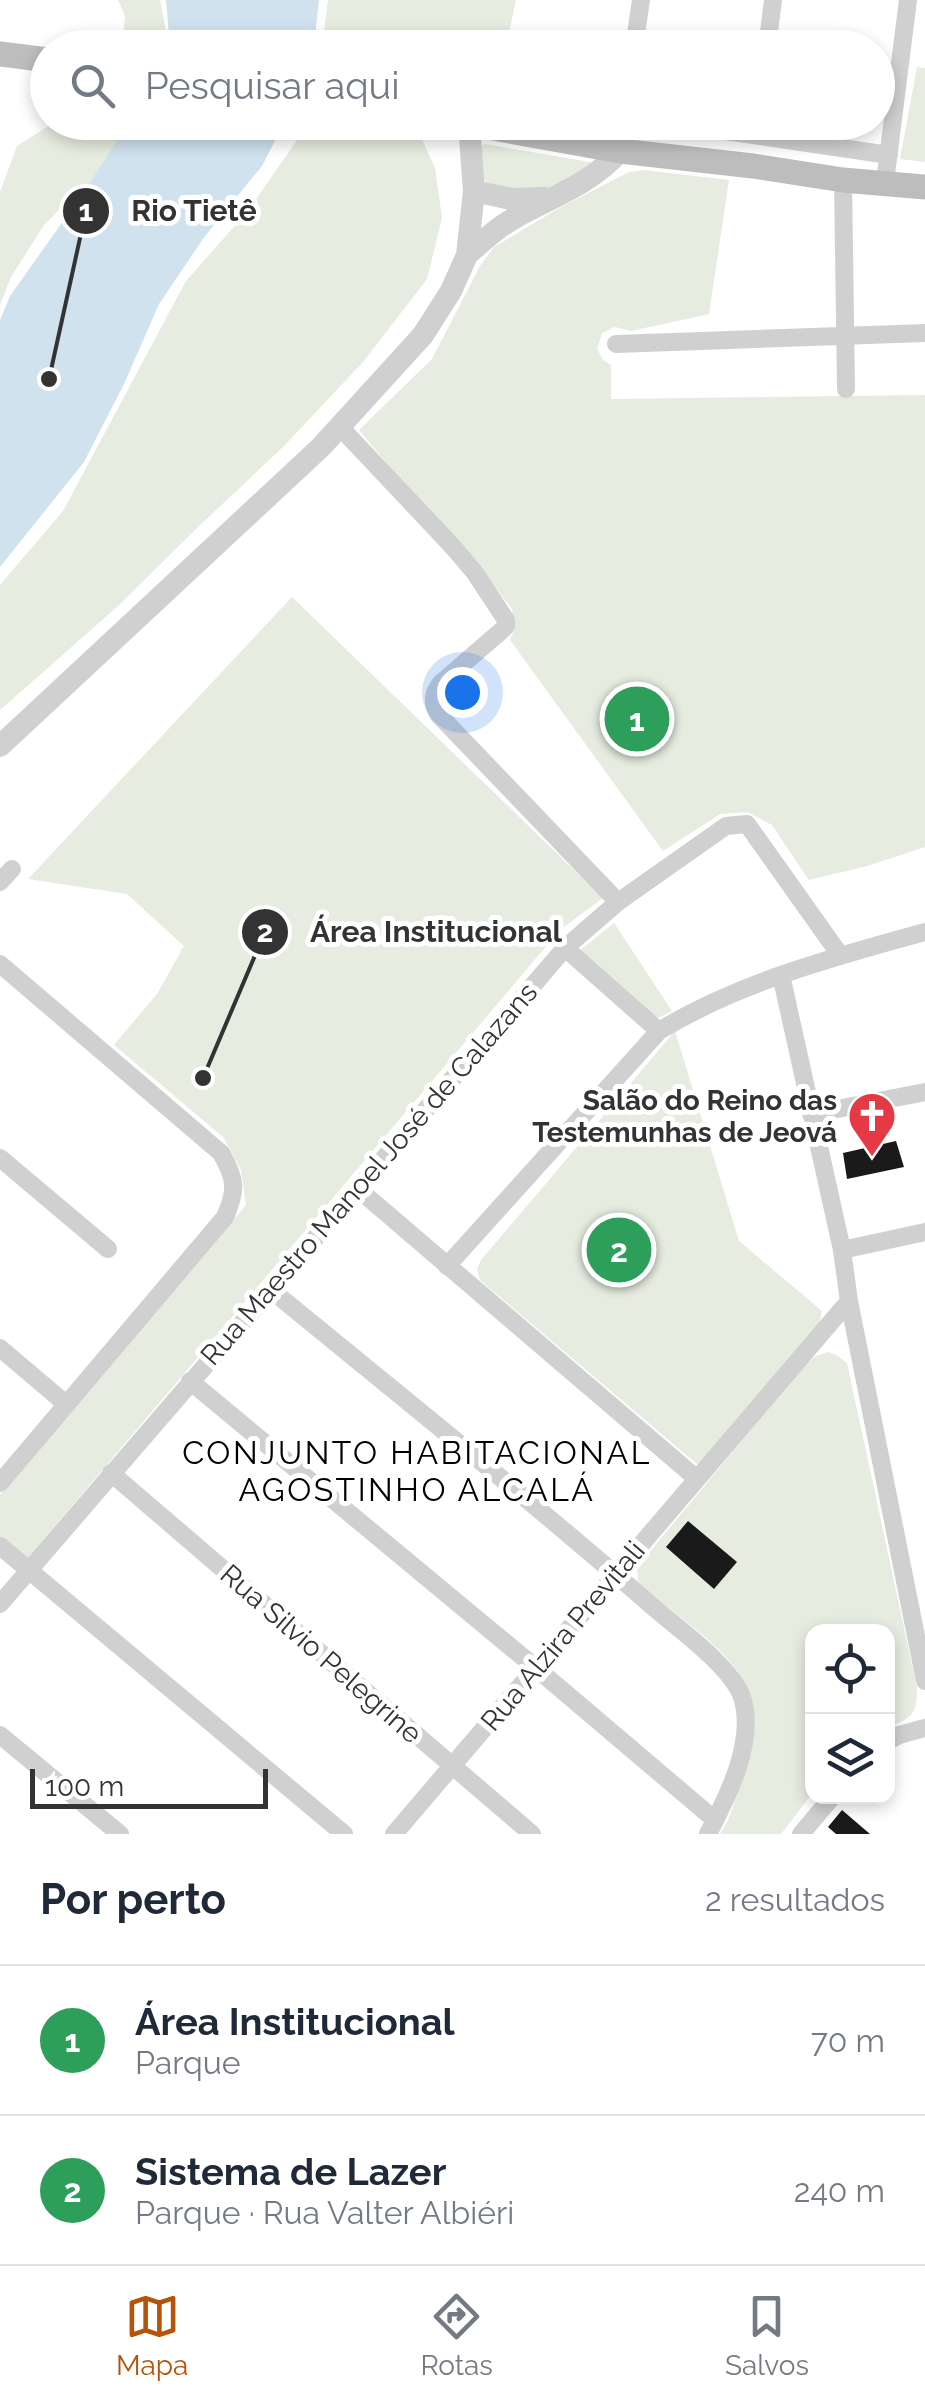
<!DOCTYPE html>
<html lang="pt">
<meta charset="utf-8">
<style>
:root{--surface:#fff;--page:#f2f2f3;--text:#1f2937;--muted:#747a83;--line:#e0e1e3;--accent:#b45309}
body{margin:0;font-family:Raleway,sans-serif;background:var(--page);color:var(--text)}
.controls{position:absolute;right:30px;bottom:30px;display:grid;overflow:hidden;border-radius:20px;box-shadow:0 5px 15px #0003}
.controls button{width:90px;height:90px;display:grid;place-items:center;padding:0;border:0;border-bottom:2px solid var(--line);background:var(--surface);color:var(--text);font:50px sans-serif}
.scale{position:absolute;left:30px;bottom:25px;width:238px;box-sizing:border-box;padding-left:10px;border:5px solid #333;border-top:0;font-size:28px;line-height:35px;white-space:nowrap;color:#333;-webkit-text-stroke:8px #fff;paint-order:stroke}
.you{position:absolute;left:462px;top:692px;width:35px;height:35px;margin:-25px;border:8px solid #fff;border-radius:50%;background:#1a73e8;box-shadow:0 0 0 15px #1a73e833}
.badge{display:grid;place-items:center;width:65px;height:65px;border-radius:50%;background:var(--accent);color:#fff;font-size:32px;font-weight:700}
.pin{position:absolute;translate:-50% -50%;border:5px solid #fff;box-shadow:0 2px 10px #0006}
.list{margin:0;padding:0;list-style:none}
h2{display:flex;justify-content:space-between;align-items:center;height:130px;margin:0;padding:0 40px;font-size:42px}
h2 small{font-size:32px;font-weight:400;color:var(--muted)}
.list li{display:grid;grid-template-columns:65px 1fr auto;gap:30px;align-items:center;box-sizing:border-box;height:150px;padding:0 40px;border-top:2px solid var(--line)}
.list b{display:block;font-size:38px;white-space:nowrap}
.list p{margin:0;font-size:32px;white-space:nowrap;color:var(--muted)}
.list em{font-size:32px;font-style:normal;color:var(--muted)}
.icon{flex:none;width:55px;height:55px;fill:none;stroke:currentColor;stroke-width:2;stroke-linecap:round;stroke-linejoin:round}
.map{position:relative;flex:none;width:925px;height:1834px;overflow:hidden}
.search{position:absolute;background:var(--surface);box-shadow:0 5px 15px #0003;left:30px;right:30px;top:30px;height:110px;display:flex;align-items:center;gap:25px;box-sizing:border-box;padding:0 35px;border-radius:55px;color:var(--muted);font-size:38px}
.sheet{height:430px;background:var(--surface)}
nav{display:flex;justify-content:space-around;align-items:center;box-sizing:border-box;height:140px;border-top:2px solid var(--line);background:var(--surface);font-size:28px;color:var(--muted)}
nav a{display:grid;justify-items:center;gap:5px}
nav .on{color:var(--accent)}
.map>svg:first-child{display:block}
.green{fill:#e6ecdf}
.water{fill:#cfe2ee}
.building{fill:#1a1a1a}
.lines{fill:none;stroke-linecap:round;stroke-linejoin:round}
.minor{stroke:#d0d0d0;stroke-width:18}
.tertiary{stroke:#d0d0d0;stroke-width:22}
.secondary{stroke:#bdbdbd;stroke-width:25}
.labels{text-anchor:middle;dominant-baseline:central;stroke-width:10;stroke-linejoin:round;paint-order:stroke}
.poi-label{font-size:28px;font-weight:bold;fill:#333;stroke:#fff;text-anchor:end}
.street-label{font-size:28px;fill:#333;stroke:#fff}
.quarter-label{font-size:32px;letter-spacing:2.5px;fill:#000;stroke:#fff}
.leader{fill:none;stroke:#333;stroke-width:4}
.callout-dot{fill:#333;stroke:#fff;stroke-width:4}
.mark-label{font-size:30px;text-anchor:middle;font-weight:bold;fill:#fff}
.callout-label{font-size:30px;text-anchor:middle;font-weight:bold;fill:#333;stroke:#fff;stroke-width:10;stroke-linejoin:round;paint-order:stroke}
</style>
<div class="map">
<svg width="925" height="1834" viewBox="0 0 925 1834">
<rect width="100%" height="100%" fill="#fff"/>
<path class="green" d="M118 0H160L169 47H122L125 16Z
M328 0H516L506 47H322Z
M917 67 925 68V162L900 159Z
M53 123H156L83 193 62 207 44 225 11 277 0 305V192L17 146Z
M407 123 415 124 435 168 442 218 427 279 363 362 283 447 198 527 118 606 0 710V585L63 511 186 281 247 212 309 123Z
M485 144 590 162 594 166 547 190 490 187C481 177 476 162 478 148Z
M644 170 729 180 709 314 631 331 615 327 602 333 597 349 603 360 611 365V399L925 395V847L867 866 809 880 772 825 747 812 720 814 663 851 510 640 514 630 512 609 479 566 424 508 359 430 432 359 480 266 494 247 561 207 629 172Z
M292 597 603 898 560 930 26 1560 0 1537V1495L246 1205 241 1170 223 1137 114 1045 157 994 184 946 127 894 28 879Z
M614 923 672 1011 654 1020 578 952Z
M675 1031 739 1241 822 1311 818 1330 698 1465 480 1280 477 1269 481 1260Z
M828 1352 838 1356 847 1363 917 1688C917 1715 912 1717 888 1728V1632H812V1794L781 1834H720C736 1810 740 1781 743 1753 745 1738 753 1706 749 1693 736 1653 677 1616 646 1590L638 1581 637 1567 805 1365 816 1356Z"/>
<path class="water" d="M166 0H319L314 46 313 48 170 47Z
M129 123H284L262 166 205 236 159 304 124 384 84 462 0 567V320L10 296 81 196Z"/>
<path class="building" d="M896 1141 904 1167 847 1179 843 1153Z
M688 1521 737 1562 714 1589 666 1547Z
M842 1810 870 1834H836L828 1827Z"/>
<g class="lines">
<path class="minor" d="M634 48 641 0
M767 48 773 0
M663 122 889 155
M620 151 624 122
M843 180 846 389
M885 182 908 0
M616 344 925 333
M340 427 454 548 475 573 506 620V626L501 631 441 683C432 694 432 702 438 714L618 902
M0 882 12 869
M565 948 659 1031
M0 964 221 1153C236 1179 237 1190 225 1217L0 1483
M781 975 842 1250 849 1301 925 1681
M811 1114 925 1092
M0 1158 108 1249
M357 1188 696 1478
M842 1250 925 1232
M447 1266 659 1031C740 982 834 957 925 932
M270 1289C398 1394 527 1497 652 1606 677 1628 731 1666 742 1697 756 1741 728 1796 708 1834
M0 1348 66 1404
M190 1381 536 1668 715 1820
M111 1473 532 1834
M0 1546 344 1834
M0 1604 565 948 618 902 726 826 747 824 840 955
M0 1735 120 1834
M888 1741 899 1735 925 1728
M394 1834 849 1301
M801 1834 833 1796"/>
<path class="tertiary" d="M474 191 511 199 545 198
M467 255C483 241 499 226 518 216 554 196 592 183 620 151
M0 746 321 447 423 335 451 291 467 255 474 191 469 124"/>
<path class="secondary" d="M0 54 48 60
M460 122 620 151 753 166 843 180 925 187"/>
</g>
<defs>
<g id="church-pin" transform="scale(2.5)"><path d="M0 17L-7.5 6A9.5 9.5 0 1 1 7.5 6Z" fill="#e63946" stroke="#fff"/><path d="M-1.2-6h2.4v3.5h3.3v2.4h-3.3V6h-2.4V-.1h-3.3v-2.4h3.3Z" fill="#fff"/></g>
</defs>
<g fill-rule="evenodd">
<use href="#church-pin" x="872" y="1116"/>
</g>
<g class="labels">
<g class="poi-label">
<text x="837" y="1100">Salão do Reino das<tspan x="837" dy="32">Testemunhas de Jeová</tspan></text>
</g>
<g class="street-label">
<text transform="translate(369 1174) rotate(-49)">Rua Maestro Manoel José de Calazans</text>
<text transform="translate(563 1636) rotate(-50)">Rua Alzira Previtali</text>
<text transform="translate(321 1654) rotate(41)">Rua Silvio Pelegrine</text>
</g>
<g class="quarter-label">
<text x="417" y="1452">CONJUNTO HABITACIONAL<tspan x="417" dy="37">AGOSTINHO ALCALÁ</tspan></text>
</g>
</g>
<path class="leader" d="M49 379L86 211M203 1078L265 932"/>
<g class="callout-dot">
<circle cx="49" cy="379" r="10"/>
<circle cx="203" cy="1078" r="10"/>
<circle cx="86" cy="211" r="25"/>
<circle cx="265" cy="932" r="25"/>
</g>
<g class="mark-label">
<text x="86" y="221">1</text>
<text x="265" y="942">2</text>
</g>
<g class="callout-label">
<text x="194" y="221">Rio Tietê</text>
<text x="436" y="942">Área Institucional</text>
</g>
</svg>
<div class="controls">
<button><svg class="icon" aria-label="locate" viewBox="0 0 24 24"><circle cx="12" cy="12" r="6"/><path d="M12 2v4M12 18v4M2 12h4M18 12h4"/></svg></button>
<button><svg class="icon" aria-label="layers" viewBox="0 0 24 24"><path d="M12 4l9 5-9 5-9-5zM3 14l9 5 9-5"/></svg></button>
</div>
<div class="scale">100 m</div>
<div class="you"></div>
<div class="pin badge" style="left:637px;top:719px;background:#2e9e5b">1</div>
<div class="pin badge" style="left:619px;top:1250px;background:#2e9e5b">2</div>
<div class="search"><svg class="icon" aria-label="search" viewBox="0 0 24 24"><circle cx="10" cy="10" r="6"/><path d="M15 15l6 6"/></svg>Pesquisar aqui</div>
</div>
<section class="sheet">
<h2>Por perto<small>2 resultados</small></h2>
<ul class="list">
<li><span class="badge" style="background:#2e9e5b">1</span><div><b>Área Institucional</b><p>Parque</p></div><em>70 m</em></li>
<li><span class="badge" style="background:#2e9e5b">2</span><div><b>Sistema de Lazer</b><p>Parque · Rua Valter Albiéri</p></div><em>240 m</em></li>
</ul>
</section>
<nav>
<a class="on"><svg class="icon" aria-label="map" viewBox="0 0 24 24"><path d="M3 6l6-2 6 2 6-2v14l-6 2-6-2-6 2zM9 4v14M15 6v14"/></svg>Mapa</a>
<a><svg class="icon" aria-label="directions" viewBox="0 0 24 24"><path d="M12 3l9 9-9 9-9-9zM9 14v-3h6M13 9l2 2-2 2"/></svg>Rotas</a>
<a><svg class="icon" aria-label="saved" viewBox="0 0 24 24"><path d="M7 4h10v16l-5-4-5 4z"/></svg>Salvos</a>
</nav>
